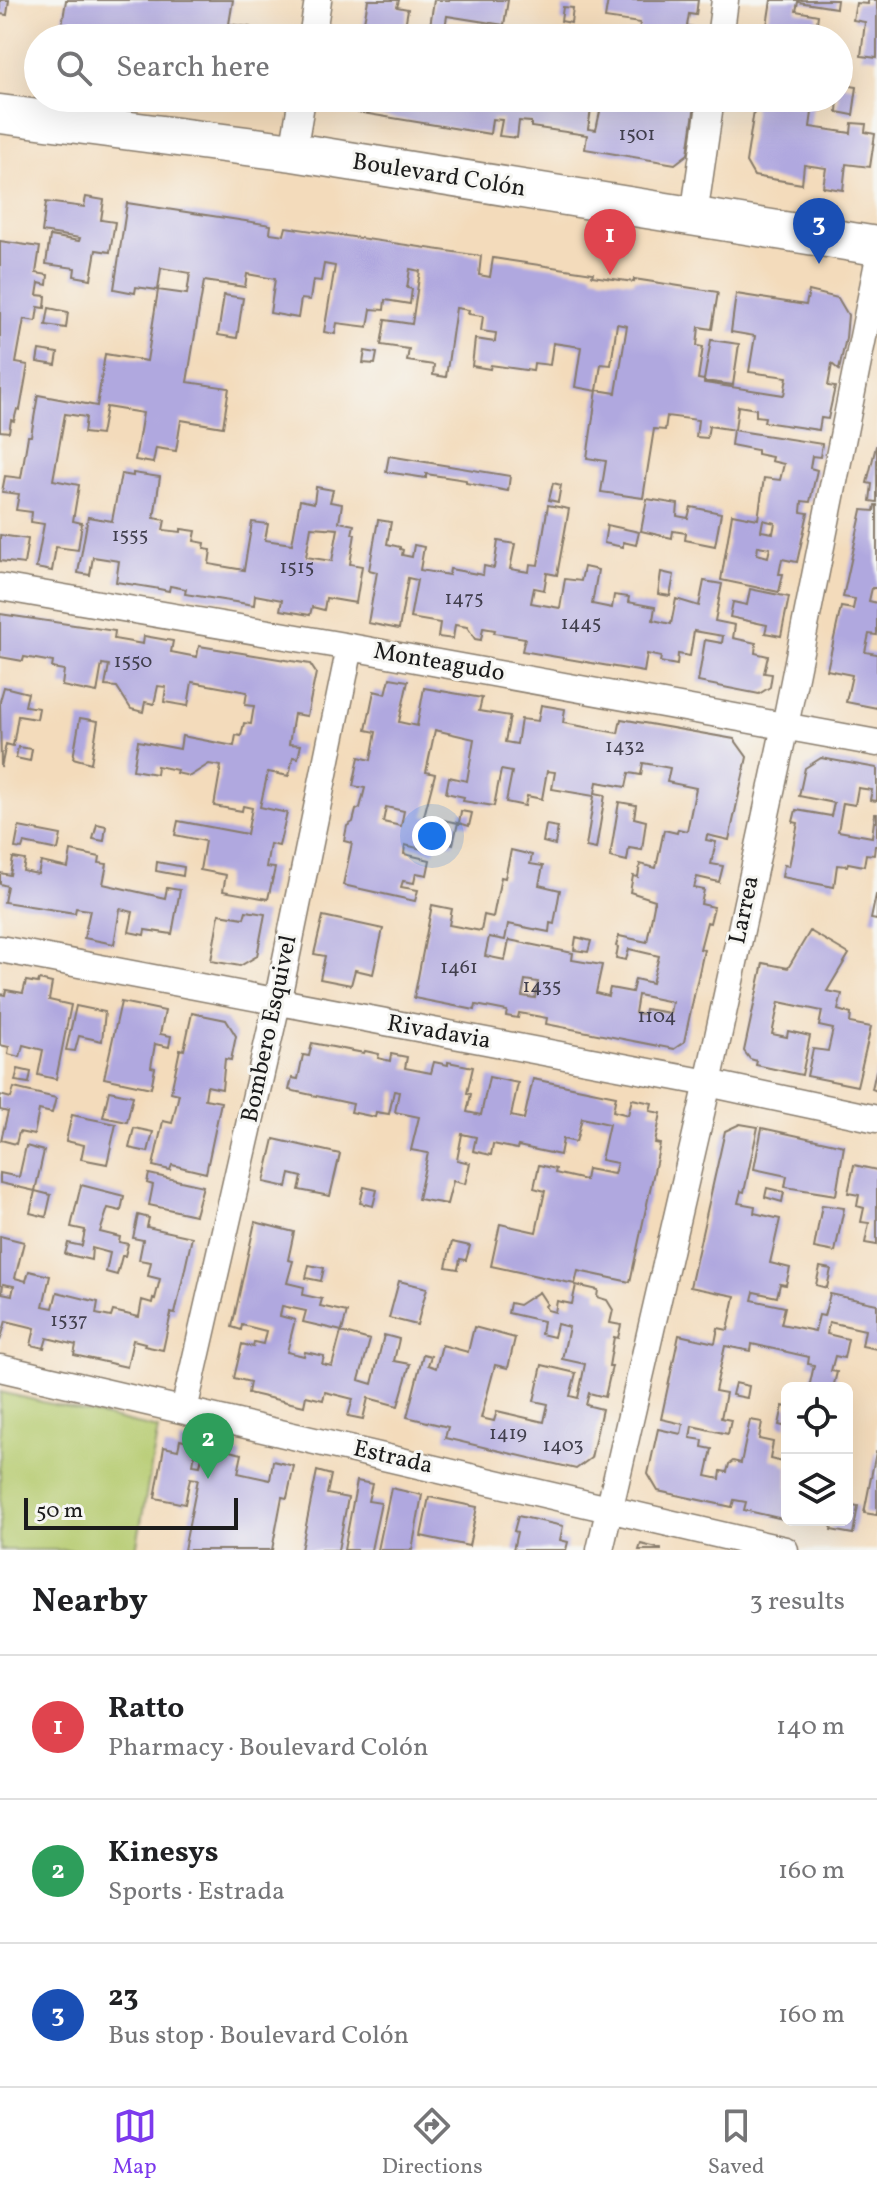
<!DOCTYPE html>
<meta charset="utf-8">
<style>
:root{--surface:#fff;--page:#f2f2f2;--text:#202124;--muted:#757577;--line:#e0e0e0;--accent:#7c3aed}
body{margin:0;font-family:Vollkorn,serif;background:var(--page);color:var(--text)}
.controls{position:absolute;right:24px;bottom:24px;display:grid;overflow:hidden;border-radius:12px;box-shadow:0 8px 32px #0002}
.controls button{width:72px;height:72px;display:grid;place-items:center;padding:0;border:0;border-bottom:2px solid var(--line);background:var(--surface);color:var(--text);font:40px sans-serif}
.scale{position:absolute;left:24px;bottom:20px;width:214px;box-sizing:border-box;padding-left:8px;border:4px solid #1c1c1c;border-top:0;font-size:22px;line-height:28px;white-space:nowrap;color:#1c1c1c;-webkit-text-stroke:6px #f6f6f2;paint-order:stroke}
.you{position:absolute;left:432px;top:836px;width:28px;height:28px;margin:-20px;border:6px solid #fff;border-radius:50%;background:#1a73e8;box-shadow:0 0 0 12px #1a73e833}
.badge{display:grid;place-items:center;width:52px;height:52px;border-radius:50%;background:var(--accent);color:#fff;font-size:26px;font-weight:700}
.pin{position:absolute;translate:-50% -66px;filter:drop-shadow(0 2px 4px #0008)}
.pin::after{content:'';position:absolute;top:42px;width:28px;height:24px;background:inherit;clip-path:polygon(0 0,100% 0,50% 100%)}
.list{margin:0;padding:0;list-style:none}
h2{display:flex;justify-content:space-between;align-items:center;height:104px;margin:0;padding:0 32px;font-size:34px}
h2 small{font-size:26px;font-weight:400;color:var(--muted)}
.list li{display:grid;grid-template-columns:52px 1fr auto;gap:24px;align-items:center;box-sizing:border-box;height:144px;padding:0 32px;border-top:2px solid var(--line)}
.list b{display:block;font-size:30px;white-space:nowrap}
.list p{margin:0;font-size:26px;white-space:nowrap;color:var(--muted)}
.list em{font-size:26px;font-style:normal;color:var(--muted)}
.icon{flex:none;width:44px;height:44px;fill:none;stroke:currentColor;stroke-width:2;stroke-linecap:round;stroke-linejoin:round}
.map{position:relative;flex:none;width:877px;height:1550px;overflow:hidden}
.search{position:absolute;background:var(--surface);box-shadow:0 8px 32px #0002;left:24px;right:24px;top:24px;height:88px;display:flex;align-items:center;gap:20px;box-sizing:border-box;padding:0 28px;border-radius:44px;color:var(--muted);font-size:30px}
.sheet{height:536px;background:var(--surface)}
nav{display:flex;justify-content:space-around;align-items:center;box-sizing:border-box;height:112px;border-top:2px solid var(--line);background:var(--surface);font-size:22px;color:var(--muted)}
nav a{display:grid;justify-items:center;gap:4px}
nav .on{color:var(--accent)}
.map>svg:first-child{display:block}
.grass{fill:#b6cb70;stroke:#697446;stroke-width:2}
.building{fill:#b0a8df;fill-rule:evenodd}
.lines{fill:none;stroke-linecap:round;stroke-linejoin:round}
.street-casing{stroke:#887c6c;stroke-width:29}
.secondary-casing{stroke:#887c6c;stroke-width:41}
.street{stroke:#fff;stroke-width:26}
.secondary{stroke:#fff;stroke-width:38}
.labels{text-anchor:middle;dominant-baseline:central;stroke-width:6;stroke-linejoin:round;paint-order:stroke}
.number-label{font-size:20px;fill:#413f4d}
.street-label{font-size:24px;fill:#1c1c1c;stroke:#f6f6f2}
</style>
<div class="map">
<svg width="877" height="1550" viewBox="0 0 877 1550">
<rect width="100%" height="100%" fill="#f6f6f2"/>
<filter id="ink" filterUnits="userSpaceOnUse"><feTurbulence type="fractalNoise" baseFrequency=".0125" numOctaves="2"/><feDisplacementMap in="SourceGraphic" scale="16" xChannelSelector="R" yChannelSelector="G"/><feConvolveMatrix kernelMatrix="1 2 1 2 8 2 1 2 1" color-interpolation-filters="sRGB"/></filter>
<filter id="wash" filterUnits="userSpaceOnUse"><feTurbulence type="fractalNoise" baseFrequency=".006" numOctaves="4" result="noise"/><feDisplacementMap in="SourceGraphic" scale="32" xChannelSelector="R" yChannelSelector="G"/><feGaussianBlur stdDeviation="1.8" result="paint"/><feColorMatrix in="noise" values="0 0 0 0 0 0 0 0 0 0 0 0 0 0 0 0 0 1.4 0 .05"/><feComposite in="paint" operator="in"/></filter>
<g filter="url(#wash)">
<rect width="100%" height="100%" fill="#f3dbbb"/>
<path class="grass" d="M0 1392 158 1429 136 1550H0Z"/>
<g id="blocks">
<path class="building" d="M0 0H9L7 15 0 14Z
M66 0H233L229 24 250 27 248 38H60Z
M368 0H399L397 7 408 9 403 38H361Z
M434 0H508L504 25 447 16 445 28 430 26Z
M608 0H698L696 15 689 14 687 26 695 27 693 38H638L640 23 605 18Z
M771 0H837L836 8 798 2 796 11 818 15 815 38H765Z
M868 0H877V58L861 56 865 22 853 20 856 3 868 4Z
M563 7 573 8 571 23 561 21Z
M839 84 857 87 853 115 837 112Z
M352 98H582L581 101 592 103 588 129 596 130 603 98H696L688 154 675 164 585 149 587 135 531 127V122L519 121 517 138 499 136 502 120 492 119 490 134 350 111Z
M756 98H814L810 127 851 133 852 123 866 124 865 132 875 134 870 167 846 164 843 190 823 187 826 168 804 165 802 184 754 176 746 162Z
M86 197 104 200 101 220 115 222 110 252 96 250 91 279 74 276 75 268 46 264 50 236 79 241 80 238 42 232 46 202 84 207Z
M127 203 271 225 270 233 284 235 286 227 481 256 479 275 490 277 493 258 593 273 592 276 634 282V279L718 292 712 329 699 327 697 346 703 347 698 379 704 380 711 340 739 344 733 385 704 381V383L784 395 787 377 749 372 755 336 731 332 736 294 806 305 809 291 838 298 848 315 846 338 839 370 832 364 828 386 835 387 828 419 821 418 819 430 764 422 765 417 756 416V409L738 406 735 430 709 426 707 438 696 437 698 420 667 416 665 430 654 429 643 498 601 492 606 461 587 458 597 390 616 393 627 326 617 324 611 365 601 364 597 391 575 387 581 347 553 343 550 365 534 363 533 371 491 365 490 369 472 366 475 339 495 342 496 333 481 331 483 316 468 314 469 310 456 308 446 377 433 375 434 365 407 361 409 349 381 345 385 320 412 324 420 271 410 269 407 288 412 289 410 304 385 300 384 310 371 309 368 327 337 323 335 334 324 332 335 266 324 264 321 281 313 280 310 300 301 299 298 318 270 313 275 279 247 274 245 287 204 281 187 382 229 388 223 427 181 420 176 451 156 448 153 463 135 460 143 413 106 407 101 435 84 433 86 417 65 414 53 480 79 485 73 521 82 523 78 550 56 547 52 571 36 568 44 524 31 522 32 512 16 510 19 494 2 492 5 476 21 478 28 436H31L38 395 97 406 105 354 147 361 158 290 187 294 190 273 161 268 158 290 136 287 135 293 114 289Z
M0 241 40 247 36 273 48 275 47 285 39 283 37 295 46 296 45 308 38 307 36 321 24 319 16 363 28 365 20 410 17 409 14 421 11 420 9 432 0 431Z
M224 295 243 298 237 338 218 335Z
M49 308 68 312 66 328 46 325Z
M39 350 58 353 56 365 37 362Z
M365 351 377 353 375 364 363 363Z
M733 430 822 444 820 457 812 456 810 468 817 470 810 502 802 501 801 512 808 513 797 562 782 559 779 574H783L779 592 721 580 732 514 758 519 764 478 780 480 784 464 771 461 772 457 757 454V450L731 445ZM763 520 775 523 773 533 761 531ZM758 546 770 548 768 557 757 554Z
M876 446H877V502L870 501 872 484 867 483Z
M389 456 510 476 508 491 466 483V480L426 474V478L386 472Z
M133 473 160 477 154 518 165 520 163 530 181 532V529L196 531 194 541 205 543 204 549 211 550 209 564 244 570 252 522 268 524 265 540 292 544 300 500 314 503 316 487 333 490 330 502 342 504 339 522 354 525 352 534H355L350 564 362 566 356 603 326 598 324 610 312 607 310 615 280 610 282 600 255 595 254 605 185 594 186 589 170 586 169 591 154 588 116 582 119 561 93 557 90 575 78 573 88 517 112 521 121 474 133 476ZM311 527 338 529 332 561 306 557Z
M553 483 561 485 558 502 549 500Z
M647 499 678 504 677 516 688 518 691 507 721 513 715 546 685 540 686 533 673 531 672 538 641 531Z
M548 505 569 509 557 575 547 573 544 590 534 588 531 603 560 608 565 579 581 581 584 567 598 570 592 604 612 608 614 595 629 597 628 602 655 607 653 620 671 624 676 599 699 606 704 581 722 584 715 621 735 625 733 638 756 643 755 653 768 656 764 673 772 674 770 687 759 694 698 682 705 640 722 643 723 636 694 631 690 656 678 654 677 665 660 662 661 657 647 654 644 672 522 651 525 638 494 633 495 630 483 628 481 640 475 639 467 627 455 625 453 639 438 637 440 623 410 618 417 580 408 578 399 629 368 623 377 572 369 570 378 520 391 522 387 544 400 547V549L403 550 402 555 412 557 414 545 424 547 420 570 449 575 450 569 483 575 484 566 494 568 498 541 515 544 510 569 529 572 530 564 538 565Z
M875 505H877V588H872L869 601 877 603V635L869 634 865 652 877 654V708L846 702 852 675 827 670 841 607 853 609 855 599 843 597 862 510 874 511Z
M607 525 639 532 636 545 623 542V547L604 543Z
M0 535 28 539 24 564 0 561Z
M661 572 674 575 670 596 658 594Z
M750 589 789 597 781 636 765 633 767 625 730 617 733 602 747 605Z
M0 614 115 631 114 639 143 644 144 636 173 641 171 652 197 657 199 646 310 664 316 673 307 716 294 714 289 744 301 745 298 758 293 757 289 776 268 772 260 807 287 813 279 846 270 844 266 867 275 868 268 899 223 891 226 875 200 870 205 841 175 835 178 821 247 834 252 808 243 806 242 811 214 806 221 766 209 764 190 776 176 773 177 770 157 766 156 774 133 770 138 741 180 749 182 736 234 746 236 735 241 736 244 723 251 724 254 706 245 705 247 692 192 682 188 706 164 702 166 687 158 686 154 704 145 702 143 712 131 709 117 687 105 686 109 665 102 664 97 693 62 686 64 670 52 668 53 662 24 657 23 661 0 657Z
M390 678 408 681 399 722 417 726 424 688 482 698 479 711 510 716 505 742 517 744 521 719 538 721 541 705 565 709 563 723 618 733 621 719 734 739 747 757 729 840 707 835 706 840 716 842 711 864 723 866 719 882 697 877 694 888 704 890 701 904 714 907 710 923 707 922 700 949 704 950 684 1042 674 1049 546 1024 547 1018 519 1013 518 1018 506 1016 507 1011 476 1005 475 1010 414 998 432 905 452 909 449 925 481 931 484 915 493 917 501 877 505 878 511 850 532 855 530 864 543 866 539 885 560 890 554 924 550 923 549 932 508 924 505 940 489 937 485 956 505 960 509 940 573 953 572 960 602 965 596 993 608 996 610 988 632 992 635 979 652 983 659 956 629 949 626 960 616 958 618 947 616 946 619 936 647 942 655 900 630 892 633 876 638 877 640 864 656 868 664 830 677 833 678 829 687 831 696 788 667 782 670 768 643 763 641 775 629 773 626 787 597 782 595 793 605 795 596 849 586 847 594 796 552 789 555 772 547 771 542 799 527 796 525 806 506 802 512 772 501 770 494 806 463 801 464 797 446 793 449 777 467 781 474 739 435 730 426 772 435 774 424 816 458 823 453 844 436 840 434 852 405 845 404 854 430 860 427 875 416 873 414 883 403 881 401 887 418 890 415 901 343 885 352 843 344 841 347 826 353 822 356 810 360 808 365 788 353 786 359 757 371 760 376 732 366 730 374 691 386 694ZM386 807 404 811 401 826 383 822ZM525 980 538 982 535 998 522 996ZM638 995 672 1002 670 1013 645 1009 644 1014 635 1013Z
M4 687 28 693 25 706 39 708 37 719 18 716 13 746 6 744 1 768 0 701Z
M80 718 98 721 91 763 73 758Z
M18 747 32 749 30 761 16 758Z
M821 758 877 768V801L870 800 872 790 858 788 855 805 843 803 838 831 872 837 875 814H877V846H875L874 855 866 854 864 866 848 863 847 866 837 865 834 887 782 877 784 865 789 866 798 823 793 822 796 810 831 816 834 803 799 796 805 768Z
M619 802 636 805 634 818 646 821 642 850 629 848 627 861 610 857Z
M461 811 472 813 469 826 459 823Z
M97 824 106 826 104 841 93 839Z
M546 825 558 827 555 845 543 842Z
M19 827 61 835 58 850 24 843 22 849 15 848Z
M71 851 100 857 99 863 107 864 103 884 165 898 167 888 180 890 172 934 145 930 144 935 129 932 133 912 120 909 114 944 84 938 90 910 76 908 75 913 4 902 7 886 0 884V873L10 875 13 858 25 860 23 871 38 874 41 862 68 868Z
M157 862 184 867 183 876 156 871Z
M876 895H877V920L871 919Z
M246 911 265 914 257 956 240 966 211 961 219 914 244 918Z
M323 916 383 929 373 974 355 970 351 985 320 979 325 956 314 954Z
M810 931 849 954 827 991 842 994 838 1010 851 1014 850 1023 871 1027 857 1086 807 1076 813 1049 828 1051 833 1029 819 1026 822 1011 779 1002 772 1034 787 1037 788 1031 810 1036 802 1075 756 1065 757 1061 750 1059 744 1051 763 963 788 968Z
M576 937 591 941 588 952 574 950Z
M39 980 52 983 49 1000 71 1005 56 1079 38 1075 43 1050 23 1045 20 1057 8 1054 9 1047 0 1045V994L5 995 6 990 23 993 26 981 38 983Z
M121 1002 165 1011 160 1034 171 1036 169 1047 155 1044 151 1067 155 1068 151 1088 104 1078Z
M76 1006 105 1012 102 1041 79 1036 75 1051 66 1050Z
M192 1013 226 1020 236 1036 231 1060 225 1059 222 1089 207 1086 205 1099 221 1102 206 1173 172 1165 170 1170 153 1166 163 1121 172 1123 179 1094 171 1092 180 1049 184 1050Z
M312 1043 364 1053 365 1051 379 1054 378 1058 390 1061 391 1054 407 1057 405 1068 431 1073 434 1062 448 1065V1062L473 1067 467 1093 471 1094 467 1112 481 1115 489 1077 518 1083 511 1116 524 1119 533 1079 616 1096 613 1111 628 1115 632 1099 652 1103 650 1111 661 1113 655 1143 660 1144 630 1282 578 1271 575 1284 491 1266 500 1224 536 1232 545 1191 534 1188 539 1165 556 1169 555 1173 585 1180 587 1169 614 1174 617 1163 601 1160 609 1124 582 1118 576 1142 563 1139 560 1155 518 1146 517 1149 493 1144 491 1155 473 1151 476 1137 462 1134 457 1160 470 1163 465 1184 453 1181 447 1204 418 1199 428 1153 411 1150 419 1117 395 1112 399 1092 394 1091 389 1114 376 1112 375 1117 351 1112 353 1104 289 1090 292 1078 298 1079 303 1055 309 1056Z
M18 1069 31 1072 29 1083 15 1081Z
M876 1071H877V1091L872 1089Z
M14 1088 56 1098 52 1113 39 1110 34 1135 19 1132 16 1144 1 1140 8 1112 0 1110V1095L11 1098Z
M109 1091 133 1096 127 1122 103 1117Z
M72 1115 116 1124 107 1164 81 1159 84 1145 66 1141Z
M740 1124 758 1127 744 1192 741 1191 738 1203 755 1206 754 1213 780 1219 770 1263 790 1268 786 1285 780 1284 777 1297 754 1292 752 1300 785 1307 781 1324 815 1331 819 1315 824 1316 830 1294 877 1304V1349L862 1346 865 1330 829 1322 827 1334 848 1339 844 1358 835 1356 831 1371 837 1372 833 1388H809L814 1365 808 1364 809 1357 752 1344 751 1351 725 1346 715 1391 726 1393 721 1418 731 1420 728 1434 692 1426 690 1438 703 1440 702 1447 712 1449 706 1476 720 1479 721 1471 727 1472 729 1464 733 1461 741 1463 750 1420 762 1422 759 1439 773 1442 770 1459 783 1462V1465L787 1466V1520L744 1510 746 1502 734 1500 732 1507 658 1491 648 1474 658 1429 681 1434 683 1424 661 1419 679 1335 715 1343 718 1328 728 1330 735 1296 690 1287 725 1131Z
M134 1128 153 1132 148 1152 129 1148Z
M762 1128 844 1146 836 1195 785 1187 787 1176 754 1169Z
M274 1139 340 1154 330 1196 299 1190 302 1177 290 1174 287 1187 264 1182Z
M26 1146 44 1151 35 1191 0 1183V1173L19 1177Z
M854 1165 877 1170V1245L865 1243 869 1223 861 1222 864 1208 857 1206 859 1195 848 1193Z
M149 1174 203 1186 195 1215 149 1205 153 1185 147 1183Z
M81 1185 124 1196 121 1211 108 1208 100 1232 120 1237 119 1242 128 1244 125 1256H122L117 1275 106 1272 110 1253 92 1248 91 1260 65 1254 68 1243 82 1246 85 1230 71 1227Z
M364 1187 377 1190 373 1206 360 1203Z
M767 1188 784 1192 782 1202 765 1197Z
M35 1191 51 1195 46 1217 30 1213Z
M822 1205 844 1208 835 1252 814 1248Z
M138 1215 149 1218 147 1227 192 1237 175 1314 171 1313 163 1350 144 1346 145 1343 133 1340 127 1367 74 1355 76 1345 47 1338 44 1348 31 1345 35 1328 6 1321 0 1341V1236L24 1242 15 1278 26 1281 29 1271 50 1276 43 1306 53 1308 57 1292 98 1302 96 1314 111 1317 113 1311 139 1317 142 1300 152 1303 153 1298 155 1299 160 1279 148 1276 151 1262 139 1260 143 1240 133 1238ZM3 1284 14 1286 12 1295 2 1293Z
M255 1222 294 1232 288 1260 293 1261 287 1283 304 1287 303 1295 322 1299 320 1306 347 1312 342 1331 303 1322 306 1311 282 1306 280 1316 295 1320 287 1352 304 1356 305 1352 324 1356 322 1364 332 1366 341 1332 370 1340 359 1380 372 1384 384 1335 399 1339 394 1361 410 1364 398 1406 368 1398 363 1419 348 1416 353 1399 325 1392 323 1400 306 1396 304 1406 248 1393 250 1382 234 1378 242 1344 253 1347 254 1342 263 1344 266 1331 242 1325 241 1330 232 1327Z
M452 1242 470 1246 466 1260 460 1259 458 1269 446 1267Z
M309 1265 324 1268 321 1281 306 1278Z
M820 1267 831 1269 827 1288 816 1285Z
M399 1281 427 1288 417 1325 389 1318Z
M576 1285 598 1290 597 1297 607 1300 613 1310 610 1323 621 1325 618 1338 614 1337 609 1366H612L605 1397 589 1393 586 1405 602 1409 591 1458 576 1469 445 1438 448 1427 407 1417 423 1354 431 1356 428 1365 436 1368 442 1345 468 1352 474 1327 515 1338 508 1368 495 1365 481 1418 494 1421 497 1411 544 1422 548 1404 534 1401 542 1365 576 1373 570 1396 578 1398 585 1364 562 1359 569 1327 557 1324 554 1337 541 1334 543 1321 508 1313 510 1303 519 1305 539 1292 547 1304 545 1306 547 1310 555 1312 557 1301 572 1304Z
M735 1383 749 1386 747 1398 732 1395Z
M783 1406 787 1407V1427L779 1425Z
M180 1440 196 1444 193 1465 200 1466 204 1445 242 1454 238 1473 270 1480 273 1461 294 1466 287 1498 282 1497 272 1550H184L198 1479 190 1478 185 1504 155 1498 164 1447 178 1450Z
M876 1452H877V1515L864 1513Z
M317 1471 331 1475 327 1494 348 1498 338 1550H301Z
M357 1481 372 1484 368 1501 381 1503 371 1550H344Z
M391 1488 422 1495 412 1550H378Z
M429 1497 477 1507 469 1546 421 1536Z
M847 1504 858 1506 853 1534 831 1530 833 1520H847Z
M518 1516 563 1526 560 1540 568 1542 566 1550H513L517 1532 514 1531Z
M641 1544 661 1549V1550H639Z"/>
</g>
</g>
<g filter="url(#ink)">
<use href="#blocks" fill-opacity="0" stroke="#887c6c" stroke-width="2"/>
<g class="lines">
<g class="street-casing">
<path id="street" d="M312 38 318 0
M720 38 725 0
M293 152 302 98
M694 216 711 98
M0 587 350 647 877 743
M0 949 708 1083 877 1119
M0 1368 785 1550
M184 1410 277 1003 350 647
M600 1550 708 1083 785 726 877 267"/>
</g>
<g class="secondary-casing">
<path id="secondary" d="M0 114 293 152 877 246"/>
</g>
<use href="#street" class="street"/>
<use href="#secondary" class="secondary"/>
</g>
</g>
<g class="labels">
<g class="number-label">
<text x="637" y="135">1501</text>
<text x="130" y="536">1555</text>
<text x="297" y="568">1515</text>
<text x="464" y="599">1475</text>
<text x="581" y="624">1445</text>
<text x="133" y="662">1550</text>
<text x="625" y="747">1432</text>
<text x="459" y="968">1461</text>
<text x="542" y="987">1435</text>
<text x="657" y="1017">1104</text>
<text x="69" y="1321">1537</text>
<text x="508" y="1434">1419</text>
<text x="563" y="1446">1403</text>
</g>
<g class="street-label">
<text transform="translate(439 176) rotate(9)">Boulevard Colón</text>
<text transform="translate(439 663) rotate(10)">Monteagudo</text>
<text transform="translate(745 910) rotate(-78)">Larrea</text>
<text transform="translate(270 1029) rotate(-78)">Bombero Esquivel</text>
<text transform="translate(439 1033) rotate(10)">Rivadavia</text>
<text transform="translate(393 1458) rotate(13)">Estrada</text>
</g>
</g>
</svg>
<div class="controls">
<button><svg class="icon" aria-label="locate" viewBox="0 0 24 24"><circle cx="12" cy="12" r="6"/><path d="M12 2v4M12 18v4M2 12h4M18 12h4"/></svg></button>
<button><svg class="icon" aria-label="layers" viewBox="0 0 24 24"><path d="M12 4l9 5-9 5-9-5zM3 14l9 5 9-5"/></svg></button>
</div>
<div class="scale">50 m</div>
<div class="you"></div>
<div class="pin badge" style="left:610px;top:275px;background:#e0444e">1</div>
<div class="pin badge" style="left:208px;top:1479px;background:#2e9e5b">2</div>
<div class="pin badge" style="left:819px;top:264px;background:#1a4fb4">3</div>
<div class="search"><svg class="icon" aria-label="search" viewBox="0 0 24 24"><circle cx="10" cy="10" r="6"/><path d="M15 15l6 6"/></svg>Search here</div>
</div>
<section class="sheet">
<h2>Nearby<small>3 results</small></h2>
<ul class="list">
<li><span class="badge" style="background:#e0444e">1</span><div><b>Ratto</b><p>Pharmacy · Boulevard Colón</p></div><em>140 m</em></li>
<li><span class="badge" style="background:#2e9e5b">2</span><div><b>Kinesys</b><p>Sports · Estrada</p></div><em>160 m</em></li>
<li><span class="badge" style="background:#1a4fb4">3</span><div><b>23</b><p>Bus stop · Boulevard Colón</p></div><em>160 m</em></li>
</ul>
</section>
<nav>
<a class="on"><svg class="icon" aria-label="map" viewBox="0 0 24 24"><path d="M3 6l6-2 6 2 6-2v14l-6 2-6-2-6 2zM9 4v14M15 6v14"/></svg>Map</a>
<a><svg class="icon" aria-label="directions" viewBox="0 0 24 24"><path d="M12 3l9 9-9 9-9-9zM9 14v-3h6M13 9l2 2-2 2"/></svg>Directions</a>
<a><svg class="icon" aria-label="saved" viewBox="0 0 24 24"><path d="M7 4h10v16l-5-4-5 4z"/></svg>Saved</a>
</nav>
